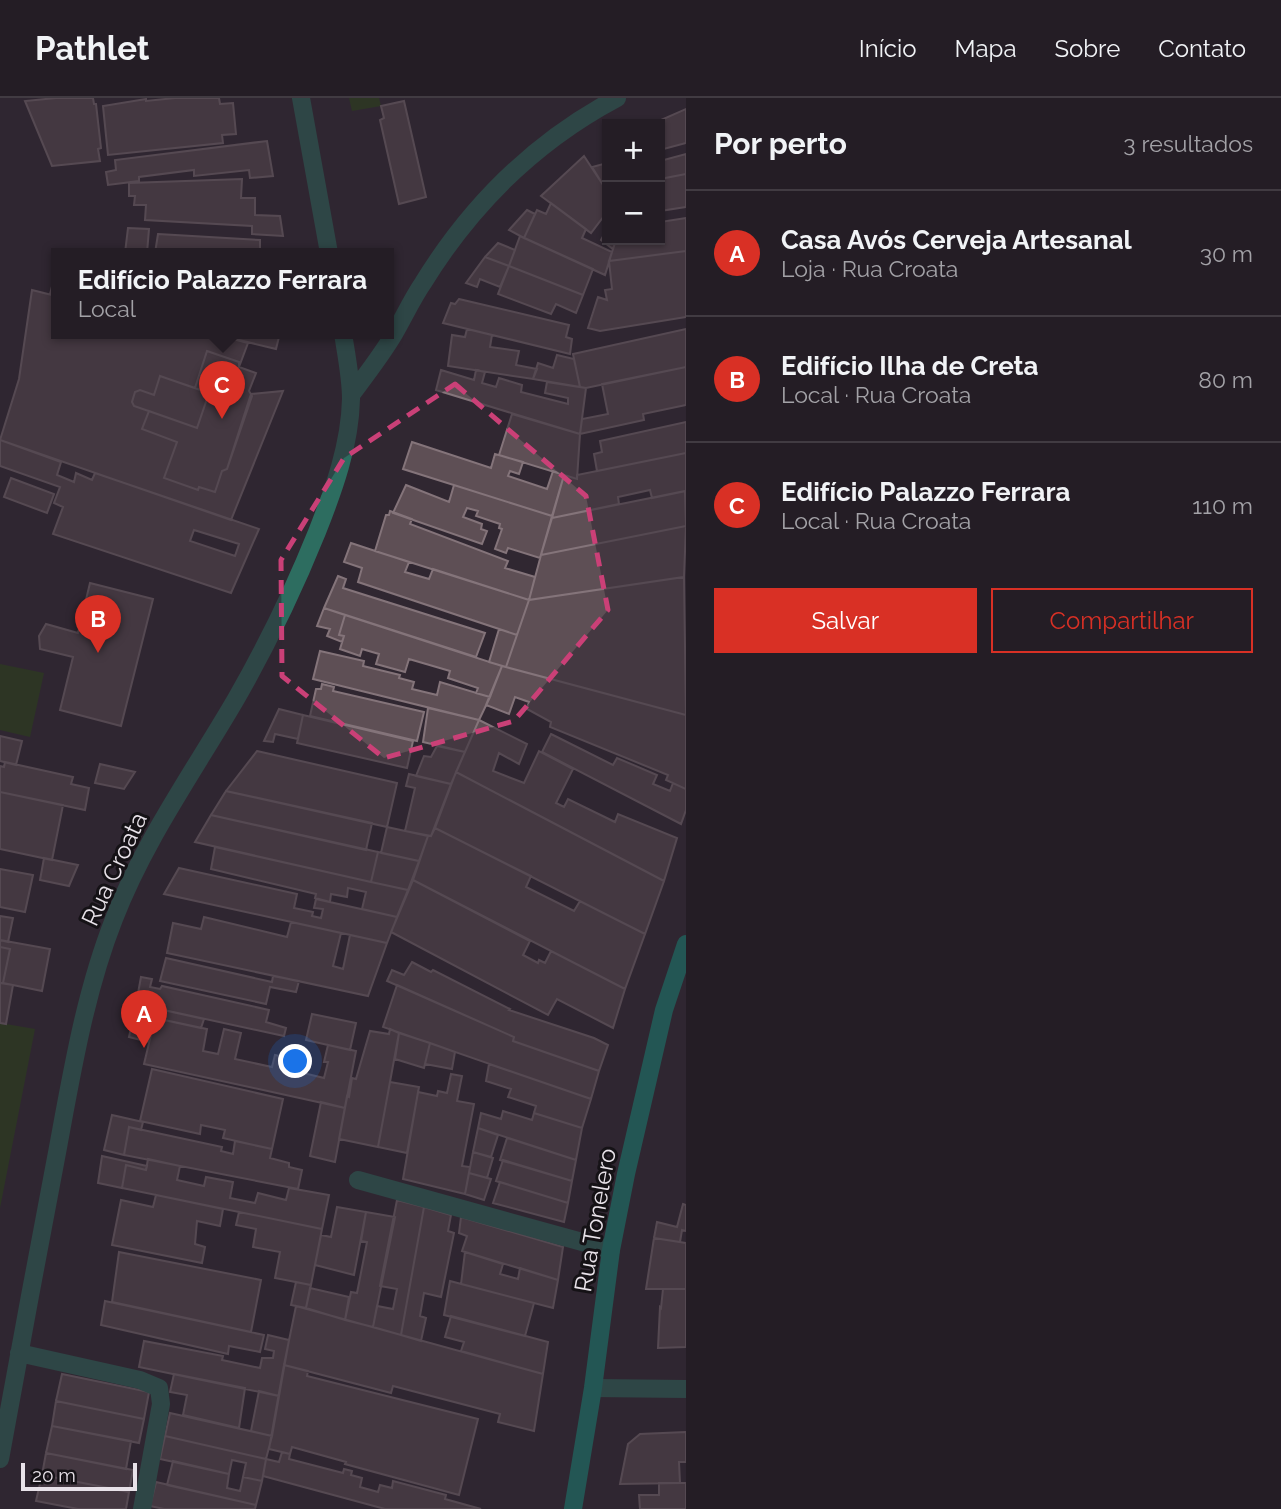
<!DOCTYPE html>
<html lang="pt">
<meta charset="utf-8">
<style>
:root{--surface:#241d25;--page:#302a32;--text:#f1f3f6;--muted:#a3a2a7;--line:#413b42;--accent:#d93025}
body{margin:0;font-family:Raleway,sans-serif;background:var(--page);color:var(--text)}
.controls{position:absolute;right:21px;top:21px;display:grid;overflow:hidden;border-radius:0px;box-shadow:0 2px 5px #0004}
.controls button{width:63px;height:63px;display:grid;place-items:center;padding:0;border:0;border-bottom:2px solid var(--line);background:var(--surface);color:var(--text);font:35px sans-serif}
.scale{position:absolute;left:21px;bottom:18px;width:116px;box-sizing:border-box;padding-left:7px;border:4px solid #e8e2e9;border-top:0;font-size:19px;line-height:24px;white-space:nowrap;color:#e8e2e9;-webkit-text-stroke:5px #151216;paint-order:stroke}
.you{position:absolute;left:296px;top:964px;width:24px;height:24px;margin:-18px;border:5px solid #fff;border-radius:50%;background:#1a73e8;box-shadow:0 0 0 10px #1a73e833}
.badge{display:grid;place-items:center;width:46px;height:46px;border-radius:50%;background:var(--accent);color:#fff;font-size:23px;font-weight:700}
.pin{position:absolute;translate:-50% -58px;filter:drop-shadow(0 2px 4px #0008)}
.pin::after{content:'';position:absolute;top:37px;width:24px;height:21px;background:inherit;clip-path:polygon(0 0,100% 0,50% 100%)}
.popup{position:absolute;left:51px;top:150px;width:343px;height:91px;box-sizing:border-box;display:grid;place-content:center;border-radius:0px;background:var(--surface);filter:drop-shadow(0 2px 5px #0005);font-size:23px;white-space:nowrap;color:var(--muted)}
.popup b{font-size:26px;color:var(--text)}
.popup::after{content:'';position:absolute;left:50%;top:100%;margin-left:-14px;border:14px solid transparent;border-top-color:var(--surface)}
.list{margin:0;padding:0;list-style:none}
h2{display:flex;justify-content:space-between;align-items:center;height:91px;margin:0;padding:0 28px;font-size:30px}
h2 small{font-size:23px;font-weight:400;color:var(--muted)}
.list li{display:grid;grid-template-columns:46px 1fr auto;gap:21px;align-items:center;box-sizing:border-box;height:126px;padding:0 28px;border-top:2px solid var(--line)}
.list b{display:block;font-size:26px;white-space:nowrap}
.list p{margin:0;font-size:23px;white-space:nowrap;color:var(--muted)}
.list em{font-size:23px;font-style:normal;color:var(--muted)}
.actions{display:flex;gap:14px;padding:21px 28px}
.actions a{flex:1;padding:16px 0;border:2px solid var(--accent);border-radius:0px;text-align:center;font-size:24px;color:var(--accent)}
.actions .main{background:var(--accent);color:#fff}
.map{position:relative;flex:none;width:686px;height:1411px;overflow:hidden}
header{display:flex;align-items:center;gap:42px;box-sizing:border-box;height:98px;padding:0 35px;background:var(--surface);border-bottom:2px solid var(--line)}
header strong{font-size:33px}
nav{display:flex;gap:38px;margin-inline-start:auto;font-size:24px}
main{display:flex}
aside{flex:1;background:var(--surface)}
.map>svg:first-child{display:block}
.green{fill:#2a4816}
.building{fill:#5e4f55;stroke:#84747a;stroke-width:2;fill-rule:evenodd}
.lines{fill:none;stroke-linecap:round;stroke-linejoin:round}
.street{stroke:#2d6d60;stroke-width:18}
.secondary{stroke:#16917e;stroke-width:18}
.marked{fill:none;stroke:#ca4077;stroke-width:5;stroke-dasharray:14 9;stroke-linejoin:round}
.labels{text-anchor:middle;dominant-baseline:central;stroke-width:6;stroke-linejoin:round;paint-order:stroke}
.street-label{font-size:24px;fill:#e8e2e9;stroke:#151216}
</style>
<header>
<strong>Pathlet</strong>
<nav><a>Início</a><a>Mapa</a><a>Sobre</a><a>Contato</a></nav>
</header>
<main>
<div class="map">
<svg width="686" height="1411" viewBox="0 0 686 1411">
<rect width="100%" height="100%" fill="#302731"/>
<path class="green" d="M349 0H379L381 8 352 13Z
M0 566 44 575 30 639 0 632Z
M0 925 35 931 0 1110Z"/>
<path class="building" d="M56 0H93L94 6H96L101 50 98 51 100 63 52 68 25 3Z
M175 0H219L220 6 233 5 236 36 222 37 223 45 108 57 103 8 146 1V3Z
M404 3 426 99 399 106 380 22 384 20 381 8Z
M686 11V45L660 52V26H652Z
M267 43 273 78 250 80 249 72 194 78V72L139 79V83L108 87 106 74 116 72 115 62Z
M686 56V76L660 81V63Z
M584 58 607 93V114L591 135 541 98Z
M607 65V90H605L592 69Z
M686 76V109L660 113V81Z
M242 81 241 100H255V117L280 118 283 138 252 136V128L145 122 146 107H134L135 98H129V85Z
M551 105 586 131 582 140 612 154 605 177 524 140 537 112 546 116Z
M527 112 535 116 524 140 509 132Z
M686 120V153L609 163 616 142H660V124Z
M128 130 149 131 147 155H125Z
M607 131V142H616L613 151 601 142Z
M158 136 260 142V155H155Z
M520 138 593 171 583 197 509 168Z
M498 145 515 152 509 168 485 159Z
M686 153V219L600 233 588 230 598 199 607 202 605 192 612 191 609 163Z
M485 159 509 168 500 189 480 181 477 189 466 185Z
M509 168 583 197 576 215 556 206 551 216 498 196Z
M56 173V198L50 196Z
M32 192 56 198V235H210L248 245 239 269V264L207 253 195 290 160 278 154 297 140 292 135 294 132 304 134 308 149 313 142 331 177 344 164 380 198 392 199 389 215 394 222 373 227 371 251 296 283 293 231 422 0 342 19 281Z
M459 201 569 227 566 239 572 241 570 256 443 225 451 205 455 206Z
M467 231 492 237 490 249 519 253 516 267 537 271 533 281 448 268 452 237 465 239Z
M686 231V269L586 290 580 289 573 256Z
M210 235H280L276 251Z
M207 253 239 264V269L256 275 249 293 252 298 227 371 222 373 215 394 199 389 198 392 164 380 177 344 142 331 149 313 197 330 209 295 195 290Z
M557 257 574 261 580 289 533 281 538 265 553 270Z
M686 269V307L643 316 644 322 580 336 582 321 608 316 602 286Z
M441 272 474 282 476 272 485 274 482 285 496 289 499 280 522 287 521 294 568 306V300L545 295 547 284 586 290 580 336 436 292Z
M160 278 209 295 197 330 134 308 132 304 135 294 140 292 154 297Z
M512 316 580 336 577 381 499 357Z
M686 324V355L597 373 594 356 602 354 600 343Z
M0 342 61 364 57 377 74 384 76 375 92 382 95 375 259 431 231 495 53 436 63 409 54 405 60 389 0 368ZM194 432 239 446 235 458 190 443Z
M412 344 491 370 495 356 523 364 519 376 510 373 508 378 547 391 553 373 564 377 552 418 403 371Z
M686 355V393L652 400 650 392 618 399 619 406 552 420 564 377 577 381V377Z
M11 380 54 396 47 415 4 399Z
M406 387 449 404 454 387 552 418 540 460 508 450 506 455 495 451 502 431 499 430 500 426 476 418 478 413 467 410 463 419 482 426 481 431 487 433 482 446 393 415Z
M685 393 686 428 541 457 552 420Z
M390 413 412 421 410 426 508 463 505 470 535 479 529 502 375 453 386 417H389Z
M686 428 684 479 529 502 541 457Z
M351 445 409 464 405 474 429 481 433 471 529 502 517 537 358 484 362 470 344 464Z
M338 478 346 481 343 490 485 535 476 559 324 510Z
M684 479 686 617 506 569 529 502Z
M90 485 153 501 121 628 60 612 73 559 40 551 39 538 46 526 78 535Z
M324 510 345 517 339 537 344 538 342 544 327 538 330 531 317 528Z
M345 517 502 568 490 599 476 595 478 590 448 580 450 573 409 561 405 574 376 566 379 556 362 551 360 558 340 551 344 538 339 537Z
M499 531 517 537 506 569 489 564Z
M320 553 364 563 363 568 400 577 399 580 414 584 412 591 437 597 440 584 490 599 479 622 313 581Z
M502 568 686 617V691L666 682 668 677 550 629 551 624 527 611 529 604 515 599 509 616 486 607Z
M322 586 334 589 333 593 424 614 417 643 310 618 316 591H321Z
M428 610 479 622 465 654 423 644Z
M279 611 303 617 298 641 275 636 273 644 264 643Z
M303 617 413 643 407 670 297 645Z
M479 622 527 646 519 666 499 655 493 673 524 685 539 653 573 671 556 705 564 709 568 701 615 724 618 716 677 740 664 783 456 674Z
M551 636 613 667 617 660 657 677 653 686 670 693 673 685 686 691V712L681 726 542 654Z
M0 638 22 643 16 667 0 663Z
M437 648 465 654 451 686 416 678 424 658 431 659Z
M257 653 397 685 387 729 226 693Z
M5 664 73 679 71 686 89 690 85 712 0 694V668L4 669Z
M100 666 135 674 124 691 95 685Z
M456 674 664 783 645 836 435 730Z
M409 676 451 686 431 738 405 733 415 690 406 688Z
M226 693 372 725 366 752 211 717Z
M0 694 63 707 52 762 0 751Z
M211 717 378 754 371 784 195 744Z
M387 729 428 738 419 763 381 755Z
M435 730 531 778 526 789 574 813 580 803 645 836 625 891 413 782 428 738H431Z
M215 749 371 784 408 792 397 819 362 811 366 794 348 790 347 799 331 796 330 804 315 800 316 796 211 771Z
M378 754 419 763 408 792 371 784Z
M44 760 78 767 69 788 40 782Z
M179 770 297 796 294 810 313 814 312 818 321 820 323 811 314 810 316 801 397 819 387 845 164 796Z
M0 771 33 777 25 814 0 809Z
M413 782 530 843 523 857 538 865 539 862 545 865 551 853 625 891 613 930 557 901 548 917 391 834Z
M0 818 13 820 8 844 0 842Z
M204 819 287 839 291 824 341 835 333 868 343 871 350 837 387 845 368 898 167 855 173 825 201 831Z
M0 842 50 851 42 893 3 885 10 851 0 849Z
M0 849 10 851 3 885H0Z
M166 860 272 884 273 878 299 883 296 894 270 889 266 906 160 883Z
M412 864 431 874 433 872 510 911 509 912 594 940 608 947 599 973 513 943 514 939 387 883 392 872 404 877Z
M141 879 152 881 150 889 160 891 162 888 269 912 266 924 286 930 284 938 136 906Z
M0 885 13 887 6 926 0 925Z
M397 887 514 939 513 943 599 973 591 1001 383 929Z
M136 906 204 921 201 930 155 920 149 944 129 939Z
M312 916 356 925 350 952 306 942Z
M155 920 207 931 203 953 218 956 224 931 241 935 235 961 272 969 275 957 297 962 295 973 324 980 328 964H324L328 947 356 953 345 1010 144 966Z
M390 931 399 935 378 1049 339 1041 347 998 349 999 352 980 356 981 370 933 389 936Z
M399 935 430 945 424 970 395 961Z
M430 945 455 954 452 971 425 966Z
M489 966 591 1001 582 1030 534 1015 536 1008 508 999 511 991 486 983Z
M152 971 283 1001 272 1051 223 1040 225 1032 201 1027 200 1036 140 1023Z
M451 976 462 978 457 1003 474 1006 462 1068 470 1069 465 1096 403 1081 418 994 437 998 438 993 447 995Z
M390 984 419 989 407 1055 378 1049Z
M321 1004 345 1010 335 1064 310 1058Z
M503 1013 532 1022 534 1015 582 1030 576 1062 478 1030 481 1015 501 1021Z
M112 1017 143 1024 141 1032 129 1029 124 1057 104 1052Z
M129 1029 222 1049 221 1053 233 1056 235 1043 272 1051 270 1060 289 1065V1069L302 1072 298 1091 124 1057Z
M478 1030 498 1037 491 1059 473 1054Z
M507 1040 576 1062 572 1083 500 1062Z
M473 1054 493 1060 487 1080 469 1075Z
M102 1058 147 1068 146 1072 126 1067 122 1090 98 1085Z
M148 1061 180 1068 177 1082 204 1088 206 1079 233 1084 230 1100 255 1105 258 1095 286 1102 289 1090 329 1097 322 1131 122 1090 126 1067 146 1072Z
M503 1062 572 1083 568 1105 496 1083Z
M469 1075 491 1081 484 1102 465 1096Z
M500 1084 568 1105 564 1124 493 1105Z
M156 1097 223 1111 220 1128 197 1123 195 1146 205 1149 202 1165 112 1147 121 1102 153 1109Z
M397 1102 424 1109 401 1237 373 1229 377 1208 393 1211 397 1191 380 1188Z
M683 1106 686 1107V1133L682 1132 680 1144 654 1140 657 1124 677 1129Z
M337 1109 366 1114 354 1177 315 1167 321 1137 331 1139Z
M424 1109 451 1117 448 1133 454 1135 441 1199 424 1195 420 1218 426 1220 421 1243 401 1237Z
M239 1114 322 1131 311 1187 275 1180 280 1154 253 1149 256 1131 236 1127Z
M366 1114 395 1119 373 1229 345 1222 351 1194 357 1195 367 1144 361 1143Z
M461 1119 563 1149 558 1182 462 1153 467 1138 459 1135Z
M654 1140 686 1145V1191H646Z
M119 1154 261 1182 251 1234 112 1204Z
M465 1154 503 1166 500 1176 518 1181 520 1170 558 1182 553 1210 461 1186Z
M450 1183 534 1205 525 1238 444 1217Z
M296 1184 311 1187 306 1210 291 1207Z
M310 1190 349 1199 345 1222 306 1210Z
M663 1191H686V1249L658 1250 660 1209 661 1210Z
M105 1203 264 1237 260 1254 229 1248 228 1256 101 1227Z
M296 1208 543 1276 534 1333 498 1324 500 1316 393 1288 391 1295 284 1267Z
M451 1218 548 1244 543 1276 461 1253 464 1244 445 1239Z
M268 1237 289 1242 279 1298 139 1269 144 1243 223 1258 222 1262 260 1270 262 1260H273L274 1253 265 1251Z
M284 1267 308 1273 307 1278 478 1321 459 1397 345 1366 346 1364 292 1349 290 1356 269 1351Z
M62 1276 149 1294 144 1321 56 1303Z
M174 1276 245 1290 239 1330 183 1317 187 1297 170 1294Z
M259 1293 279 1298 272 1338 251 1333Z
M56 1303 144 1321 139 1345 52 1328Z
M170 1315 272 1338 266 1361 165 1338Z
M52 1328 131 1343 126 1371 46 1355Z
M686 1334V1364H679L680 1385 620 1386 628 1346 640 1336Z
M165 1338 266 1361 262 1383 243 1379 246 1365 232 1362 229 1376 160 1361Z
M282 1354 290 1356 289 1361 343 1375 344 1371 352 1373 351 1377 362 1380 360 1389 378 1394 380 1387 392 1390 393 1383 446 1397 445 1401 481 1411H385L263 1378 266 1361 279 1364Z
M46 1355 133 1372 129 1394 42 1377Z
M173 1363 229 1376 227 1390 240 1393 243 1379 262 1383 256 1407 167 1387Z
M42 1377 129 1394 126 1411H78L36 1403Z
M156 1384 256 1407 255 1411H164L150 1408Z
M659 1385H686V1411H640L639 1397H659Z"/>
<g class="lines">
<path class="street" d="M301 0 329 155
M351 297C366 277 381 258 394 236 404 219 412 201 423 185 471 107 536 43 617 0
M358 1082 611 1152
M19 1255 140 1282 159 1290 161 1306 142 1411
M593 1290 686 1291
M0 1361C18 1261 37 1160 56 1060 71 980 84 897 114 821 144 743 194 673 236 601 267 547 294 491 317 434 334 391 350 347 351 301 351 279 346 256 343 235"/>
<path class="secondary" d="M573 1411 593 1290 611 1152 626 1076 664 912 686 846"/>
</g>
<path d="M0 0H686V1411H0ZM455 286 586 398 608 512 514 623 384 660 282 578 281 462 344 360Z" fill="#302731" fill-opacity=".55" fill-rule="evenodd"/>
<path class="marked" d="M455 286 586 398 608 512 514 623 384 660 282 578 281 462 344 360Z"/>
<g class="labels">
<g class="street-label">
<text transform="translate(114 771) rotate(-65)">Rua Croata</text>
<text transform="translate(595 1122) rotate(-80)">Rua Tonelero</text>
</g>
</g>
</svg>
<div class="controls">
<button>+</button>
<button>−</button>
</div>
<div class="scale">20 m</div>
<div class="you"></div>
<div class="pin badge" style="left:144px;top:950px">A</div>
<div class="pin badge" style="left:98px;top:555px">B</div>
<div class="pin badge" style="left:222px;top:321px">C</div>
<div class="popup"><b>Edifício Palazzo Ferrara</b>Local</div>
</div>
<aside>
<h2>Por perto<small>3 resultados</small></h2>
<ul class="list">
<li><span class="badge">A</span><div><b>Casa Avós Cerveja Artesanal</b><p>Loja · Rua Croata</p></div><em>30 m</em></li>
<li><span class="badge">B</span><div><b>Edifício Ilha de Creta</b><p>Local · Rua Croata</p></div><em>80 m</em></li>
<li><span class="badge">C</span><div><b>Edifício Palazzo Ferrara</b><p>Local · Rua Croata</p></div><em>110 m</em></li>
</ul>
<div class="actions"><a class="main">Salvar</a><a>Compartilhar</a></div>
</aside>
</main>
